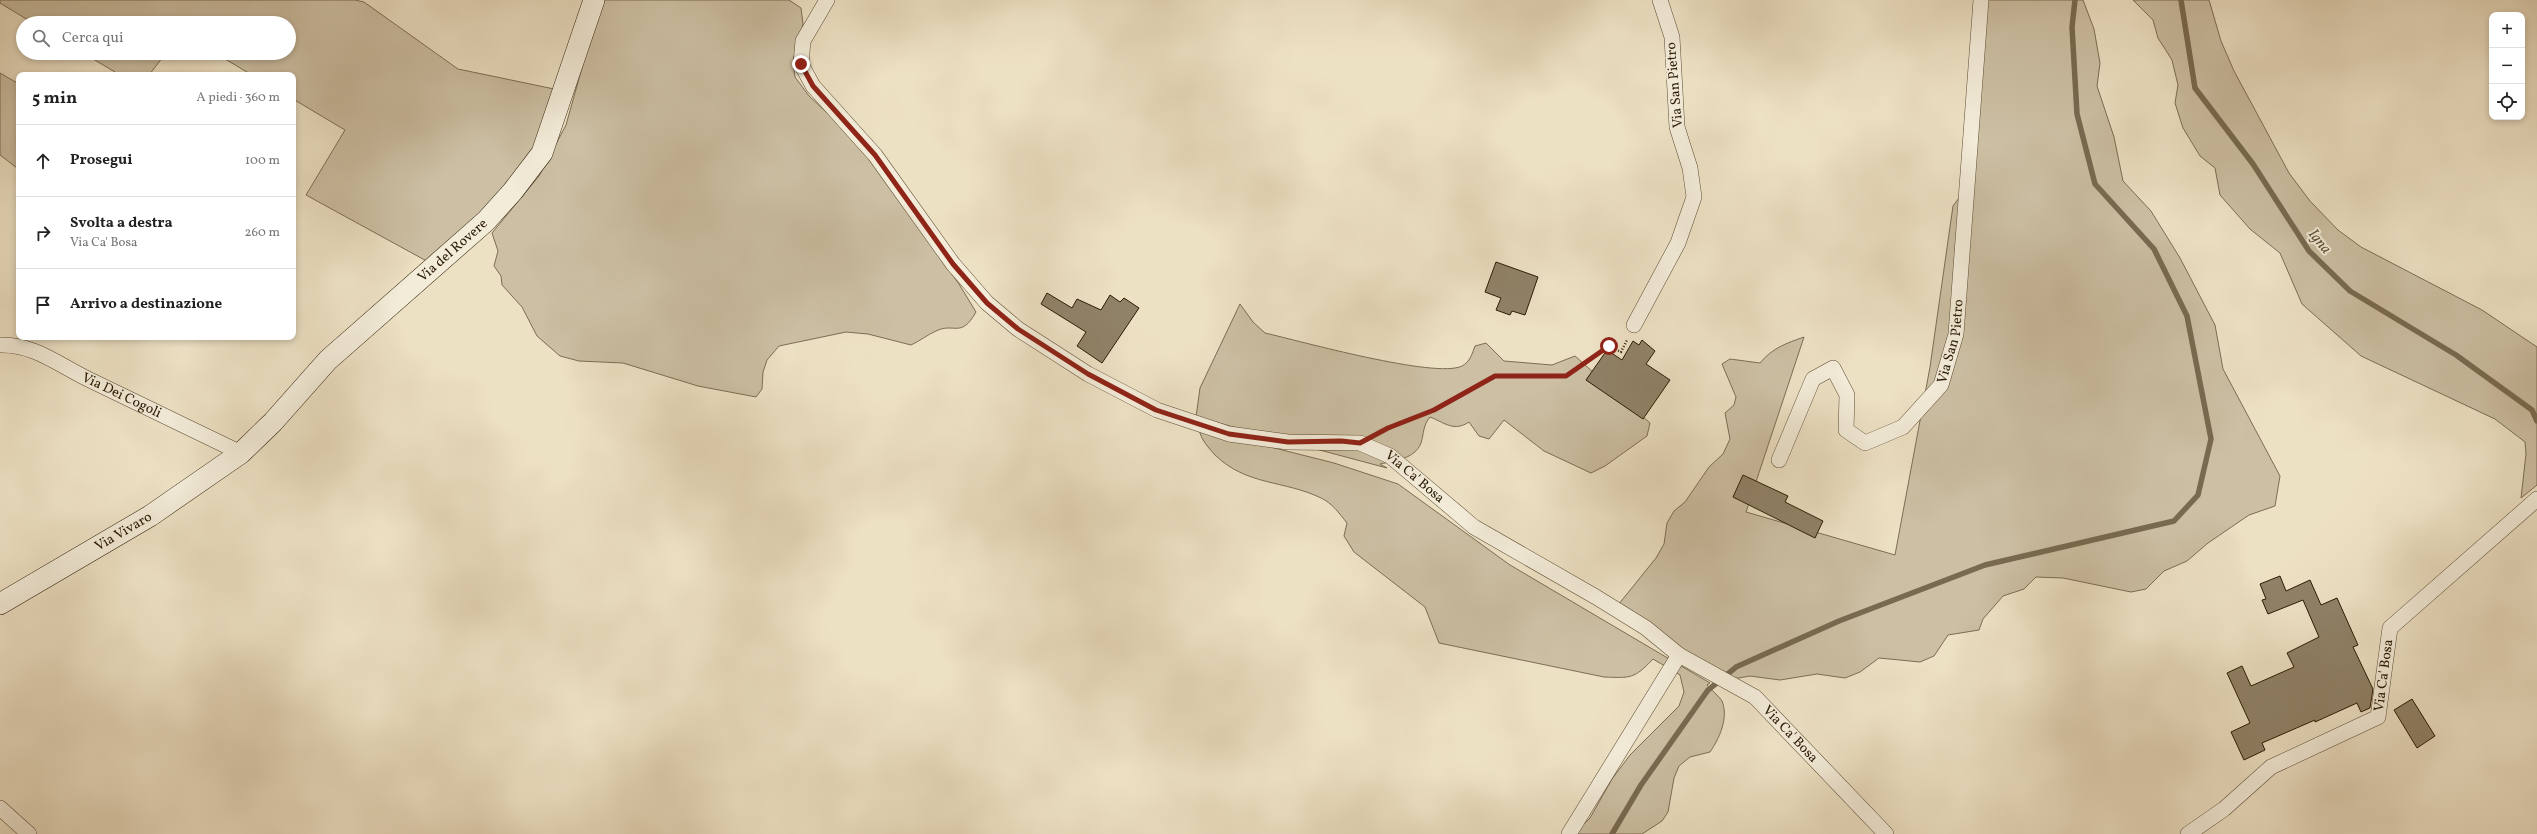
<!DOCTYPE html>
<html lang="it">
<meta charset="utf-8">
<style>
:root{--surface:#fff;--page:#f2f2f2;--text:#222;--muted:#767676;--line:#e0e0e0}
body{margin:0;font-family:Vollkorn,serif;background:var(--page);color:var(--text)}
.controls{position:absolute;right:12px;top:12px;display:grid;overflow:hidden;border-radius:8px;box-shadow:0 2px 6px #0003}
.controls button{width:36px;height:36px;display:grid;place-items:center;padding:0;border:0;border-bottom:1px solid var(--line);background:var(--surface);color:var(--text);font:20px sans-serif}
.stop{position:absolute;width:12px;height:12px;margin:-9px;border:3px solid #8f2418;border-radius:50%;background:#fff}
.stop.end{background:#8f2418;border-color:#fff;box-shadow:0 1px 4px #0008}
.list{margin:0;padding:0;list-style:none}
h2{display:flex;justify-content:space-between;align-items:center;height:52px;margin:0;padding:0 16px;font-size:17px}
h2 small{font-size:13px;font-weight:400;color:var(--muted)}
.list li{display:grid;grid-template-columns:26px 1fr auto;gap:12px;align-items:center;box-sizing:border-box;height:72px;padding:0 16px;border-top:1px solid var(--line)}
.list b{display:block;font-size:15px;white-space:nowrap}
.list p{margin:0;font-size:13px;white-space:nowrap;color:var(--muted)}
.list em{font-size:13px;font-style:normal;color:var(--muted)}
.icon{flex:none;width:22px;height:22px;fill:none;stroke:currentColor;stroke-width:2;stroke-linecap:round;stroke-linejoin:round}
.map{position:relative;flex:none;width:2537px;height:834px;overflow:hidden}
.search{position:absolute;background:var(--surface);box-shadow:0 2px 6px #0003;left:16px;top:16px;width:280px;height:44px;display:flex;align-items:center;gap:10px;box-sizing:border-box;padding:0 14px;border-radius:22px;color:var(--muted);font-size:15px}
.panel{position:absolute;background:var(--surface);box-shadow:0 2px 6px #0003;left:16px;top:72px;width:280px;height:268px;border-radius:8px}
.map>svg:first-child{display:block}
.green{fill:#ccbfa3;stroke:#7c6d54}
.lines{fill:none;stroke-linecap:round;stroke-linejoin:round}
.stream{stroke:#786a50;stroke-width:5.5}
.building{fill:#908268;stroke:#2b1b04}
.street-casing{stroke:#5c4c34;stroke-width:16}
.secondary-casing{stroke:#2b1b04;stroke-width:22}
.path{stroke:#2b1b04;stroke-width:2.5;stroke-dasharray:1 2;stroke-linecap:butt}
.street{stroke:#f3ecd9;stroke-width:15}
.secondary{stroke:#f3ecd9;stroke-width:21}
.route{stroke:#8f2418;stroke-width:5}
.labels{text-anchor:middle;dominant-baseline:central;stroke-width:4;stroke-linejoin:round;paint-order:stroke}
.street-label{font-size:14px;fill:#2b1b04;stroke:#f3ecd9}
.water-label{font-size:15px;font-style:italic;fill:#5e4f37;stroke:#f3ecd9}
</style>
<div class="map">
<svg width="2537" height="834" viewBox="0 0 2537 834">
<rect width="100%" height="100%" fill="#ede1c4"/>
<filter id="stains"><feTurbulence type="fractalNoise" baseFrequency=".005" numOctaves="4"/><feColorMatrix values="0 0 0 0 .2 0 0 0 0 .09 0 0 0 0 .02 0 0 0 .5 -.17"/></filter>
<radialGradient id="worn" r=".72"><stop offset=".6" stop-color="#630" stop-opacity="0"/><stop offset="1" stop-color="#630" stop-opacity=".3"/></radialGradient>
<path class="green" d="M0 0H355L364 2 458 69 559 90 525 167 432 264 306 195 345 130 293 99V75H252L215 53H289V23H33L0 3Z
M601 0H789L801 8 803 24 793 61 795 77 809 96 856 140 959 284 976 312C961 339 954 322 936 331 927 335 920 341 911 345L868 334 846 332 779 346 767 360 763 372 762 389 756 397 698 386 623 363 579 361 560 356 537 336 522 307 502 285 501 276 494 266 498 251 492 233 539 176 566 125Z
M1987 0H2083L2094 29 2100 63 2097 86 2114 137 2123 181 2151 211 2180 258 2215 325 2223 369 2280 476 2275 506 2249 515 2208 543 2187 561 2164 571 2146 589 2131 592 2063 578 2036 577 2024 589 2003 596 1983 619 1979 630 1948 635 1934 656 1920 662 1879 658 1860 672 1845 678 1817 674 1780 680 1750 676 1727 680 1618 605 1656 558 1664 544 1667 523 1674 511 1685 502 1709 467 1723 454 1730 439 1725 413 1734 405 1736 397 1722 364 1730 359 1760 363C1772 348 1787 343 1804 337L1746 512 1895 555 1930 367 1953 206 1973 179Z
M2133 0H2209L2221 41 2234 71 2289 173 2310 201 2338 230 2361 247 2482 310 2537 347V485L2521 498 2526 454 2525 442 2495 419 2361 356 2302 304 2280 253 2250 229 2220 195 2215 168 2200 156 2183 128 2175 103 2178 85 2172 60 2158 38 2153 20Z
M83 53H166L149 75H120Z
M0 73 19 84V166L17 168 0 155Z
M1240 304 1253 322 1265 333C1300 341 1436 379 1462 366 1470 362 1472 354 1475 346L1486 343 1504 361 1552 365 1575 356 1650 423 1647 436 1605 466 1591 473 1544 451 1504 420 1489 439 1479 436 1469 422C1454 432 1445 423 1430 417 1423 425 1424 433 1421 443 1415 459 1394 461 1380 464L1387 468 1196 417 1200 388Z
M1199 429 1334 463 1398 484 1510 565 1710 683 1707 685C1711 690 1719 696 1722 701 1729 718 1719 739 1710 752L1690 757 1679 766 1674 778 1668 812 1662 821 1642 834H1574L1590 818 1612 779 1630 755 1679 706 1684 692 1680 675 1653 659C1634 679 1631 678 1604 677L1439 643 1425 607 1354 552 1344 536 1347 523C1339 513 1332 503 1321 498 1284 480 1247 486 1215 455 1208 447 1201 440 1199 429Z"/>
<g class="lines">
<path class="stream" d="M2181 0 2195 88 2253 164 2309 251 2350 291 2456 355 2532 410 2537 421
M1612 834 1641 785 1708 690 1736 667 1839 621 1985 565 2174 521 2198 495 2211 439 2187 316 2154 249 2095 184 2077 114 2072 27 2075 0"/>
</g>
<path class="building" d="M1496 262 1538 277 1525 315 1512 311 1510 315 1496 310 1501 298 1485 292Z
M1047 293 1072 308 1077 299 1101 310 1110 295 1120 302 1124 298 1139 308 1102 363 1077 346 1086 332 1041 304Z
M1642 340 1655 351 1646 364 1670 380 1643 419 1586 380 1607 350 1622 360 1633 341 1639 345Z
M1743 475 1788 496 1785 502 1823 521 1815 538 1733 497Z
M2280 576 2286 591 2310 580 2321 605 2337 598 2358 645 2353 647 2373 689 2370 708 2361 712 2357 703 2315 722V720L2262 743 2265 750 2244 760 2231 732 2250 723 2227 673 2242 666 2251 686 2294 667 2287 653 2319 637 2303 600 2268 614 2262 600 2266 599 2260 584Z
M2412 699 2435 736 2417 748 2394 710Z"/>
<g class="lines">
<g class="street-casing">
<g id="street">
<path id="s1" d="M827 0 803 41 801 64 813 86 875 155 953 264 987 303 1018 329 1088 374 1157 410 1229 434 1288 442 1360 443 1390 456 1474 527 1596 597 1646 628 1679 655 1755 697 1886 834"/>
<path d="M1634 325 1678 243 1694 197 1690 168 1677 127 1672 37 1660 0"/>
<path id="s2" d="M0 345C36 344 61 367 92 381 142 405 192 429 241 453"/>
<path id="s3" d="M1779 460 1813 379 1833 368 1847 395 1846 430 1865 443 1903 427 1941 385 1956 334 1981 0"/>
<path d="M0 808 29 834"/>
<path d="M1569 834 1679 655"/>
<path id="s4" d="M2188 834 2224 809 2271 767 2378 717 2390 628 2537 499"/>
</g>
</g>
<g class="secondary-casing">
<g id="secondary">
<path id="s5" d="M0 604 150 516 241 453 273 422 328 360 486 221 513 191 542 153 594 0"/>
</g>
</g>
<path class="path" d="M1378 433 1434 410 1495 376H1566L1609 346 1621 352 1627 340"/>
<use href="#street" class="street"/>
<use href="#secondary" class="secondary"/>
</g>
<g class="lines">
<path class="route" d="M801 64 813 86 875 155 953 264 987 303 1018 329 1088 374 1156 410 1229 434 1288 442 1341 441 1360 443 1388 428 1434 410 1495 376H1566L1609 346"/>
</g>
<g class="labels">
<g class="street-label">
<text transform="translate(1675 85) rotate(-95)">Via San Pietro</text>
<text stroke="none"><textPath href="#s5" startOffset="578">Via del Rovere</textPath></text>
<text stroke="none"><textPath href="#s3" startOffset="342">Via San Pietro</textPath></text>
<text stroke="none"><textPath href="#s2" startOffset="133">Via Dei Cogoli</textPath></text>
<text stroke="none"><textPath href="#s1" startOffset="848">Via Ca' Bosa</textPath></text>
<text stroke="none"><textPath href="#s5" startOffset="143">Via Vivaro</textPath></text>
<text stroke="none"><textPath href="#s4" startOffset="267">Via Ca' Bosa</textPath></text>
<text stroke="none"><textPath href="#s1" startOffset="1306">Via Ca' Bosa</textPath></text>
</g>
<g class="water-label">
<text transform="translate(2319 242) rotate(51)">Igna</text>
</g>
</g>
<rect width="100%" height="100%" filter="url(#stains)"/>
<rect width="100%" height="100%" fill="url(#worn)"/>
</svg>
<div class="controls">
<button>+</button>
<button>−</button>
<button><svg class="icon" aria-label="locate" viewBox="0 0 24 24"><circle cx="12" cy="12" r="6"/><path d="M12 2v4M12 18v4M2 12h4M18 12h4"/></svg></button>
</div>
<div class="stop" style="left:1609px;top:346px"></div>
<div class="stop end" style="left:801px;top:64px"></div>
<div class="search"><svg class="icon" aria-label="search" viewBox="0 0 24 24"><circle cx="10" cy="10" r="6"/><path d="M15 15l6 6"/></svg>Cerca qui</div>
<section class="panel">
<h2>5 min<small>A piedi · 360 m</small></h2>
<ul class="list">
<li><svg class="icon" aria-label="ahead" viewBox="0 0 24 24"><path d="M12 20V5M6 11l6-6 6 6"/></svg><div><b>Prosegui</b></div><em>100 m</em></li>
<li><svg class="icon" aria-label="right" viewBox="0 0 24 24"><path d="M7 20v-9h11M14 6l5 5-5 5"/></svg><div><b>Svolta a destra</b><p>Via Ca' Bosa</p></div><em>260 m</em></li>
<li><svg class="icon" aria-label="arrive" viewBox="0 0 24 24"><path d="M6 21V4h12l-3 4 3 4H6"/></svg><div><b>Arrivo a destinazione</b></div></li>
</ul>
</section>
</div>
